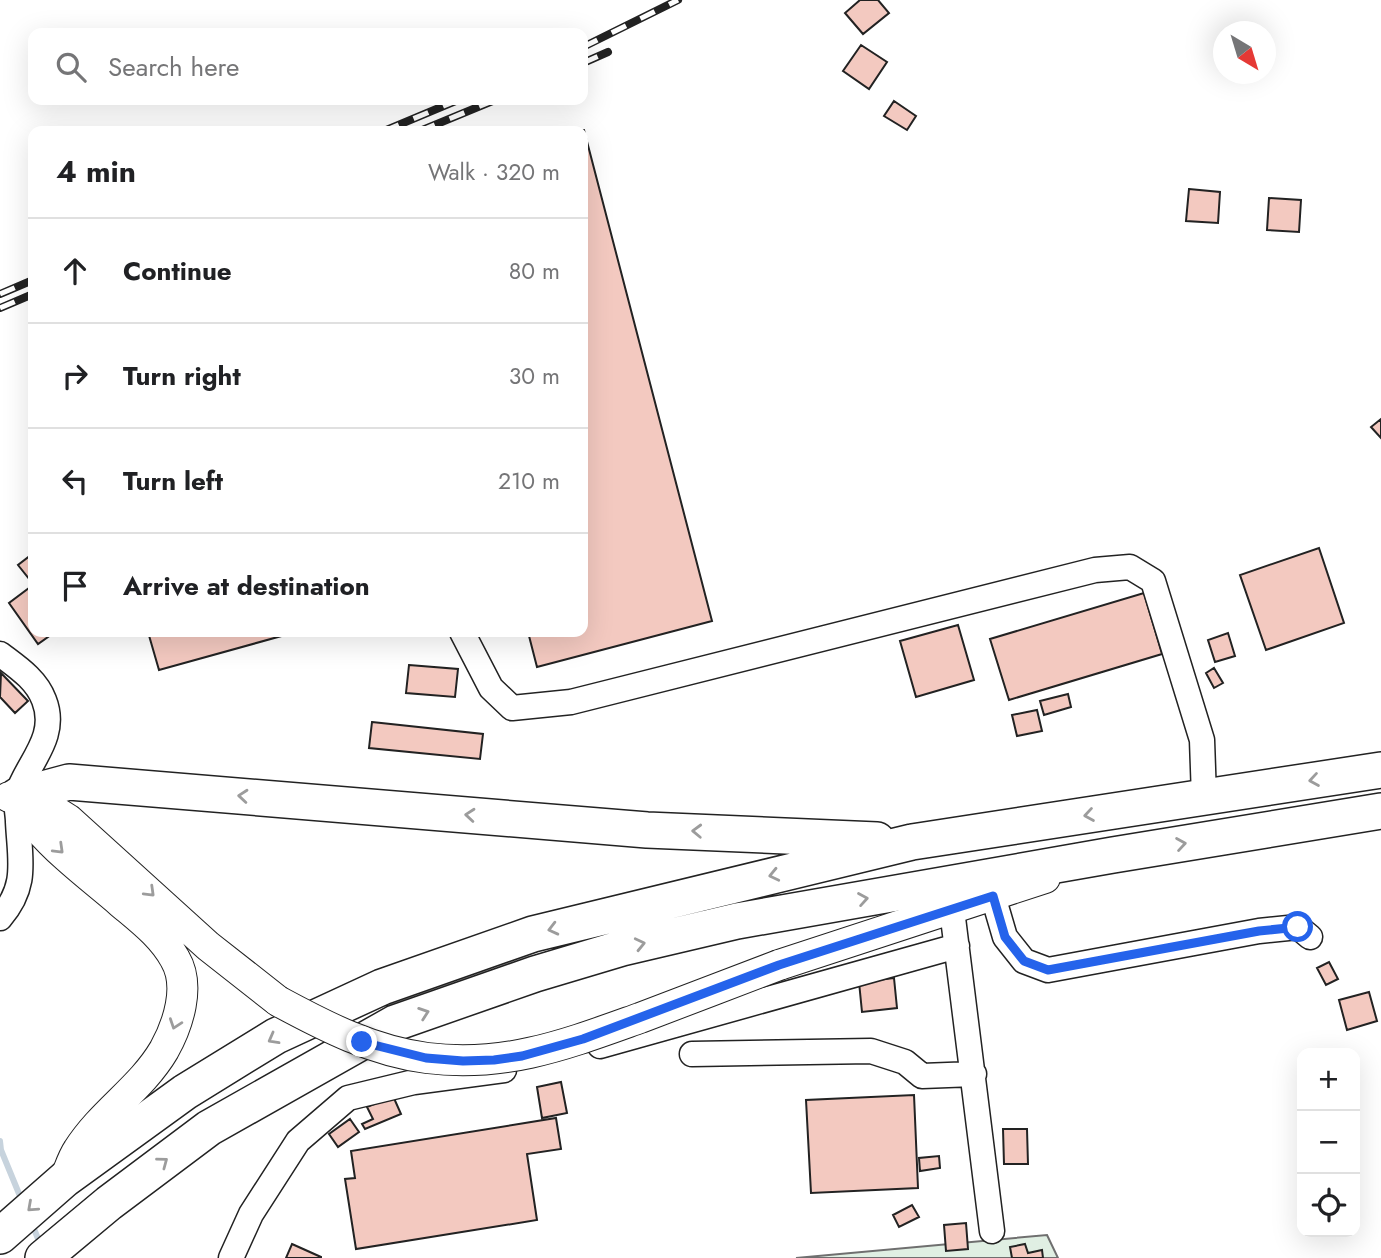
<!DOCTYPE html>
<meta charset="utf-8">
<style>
:root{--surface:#fff;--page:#f2f2f2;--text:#202124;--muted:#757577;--line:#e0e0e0}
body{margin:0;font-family:Jost,sans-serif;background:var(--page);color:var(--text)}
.controls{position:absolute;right:21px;bottom:21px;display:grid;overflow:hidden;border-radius:14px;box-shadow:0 7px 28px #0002}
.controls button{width:63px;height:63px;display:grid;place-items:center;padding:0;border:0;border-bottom:2px solid var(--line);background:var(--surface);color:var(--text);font:35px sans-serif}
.compass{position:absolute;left:1213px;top:21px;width:63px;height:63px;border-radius:50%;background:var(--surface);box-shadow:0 7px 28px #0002;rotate:142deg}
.stop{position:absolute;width:21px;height:21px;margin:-16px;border:5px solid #2563eb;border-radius:50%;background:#fff}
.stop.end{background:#2563eb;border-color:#fff;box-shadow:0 2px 7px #0008}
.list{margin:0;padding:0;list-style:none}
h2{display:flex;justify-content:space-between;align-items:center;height:91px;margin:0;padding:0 28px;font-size:30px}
h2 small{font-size:23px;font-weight:400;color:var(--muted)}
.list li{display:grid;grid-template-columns:46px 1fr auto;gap:21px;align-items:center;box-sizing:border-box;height:105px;padding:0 28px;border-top:2px solid var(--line)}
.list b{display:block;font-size:26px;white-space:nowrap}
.list em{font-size:23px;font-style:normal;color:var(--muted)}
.icon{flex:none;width:38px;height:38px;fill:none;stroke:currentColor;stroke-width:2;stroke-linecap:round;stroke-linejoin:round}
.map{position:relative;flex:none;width:1381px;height:1258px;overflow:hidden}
.search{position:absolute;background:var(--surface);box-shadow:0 7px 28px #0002;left:28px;top:28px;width:560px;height:77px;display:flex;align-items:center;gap:18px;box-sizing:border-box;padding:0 24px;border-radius:14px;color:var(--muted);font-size:26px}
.panel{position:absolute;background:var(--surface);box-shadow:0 7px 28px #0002;left:28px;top:126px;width:560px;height:511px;border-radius:14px}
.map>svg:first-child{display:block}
.green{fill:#e0efe3;stroke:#6f6f6f;stroke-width:2}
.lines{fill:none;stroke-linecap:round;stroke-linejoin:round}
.stream{stroke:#c7d3dd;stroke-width:6}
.building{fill:#f3c9c0;stroke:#222;stroke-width:2}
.minor-casing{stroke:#222;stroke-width:27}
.major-casing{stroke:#222;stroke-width:32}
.highway-casing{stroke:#222;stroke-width:38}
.minor{stroke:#fff;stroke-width:24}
.major{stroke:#fff;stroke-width:30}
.highway{stroke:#fff;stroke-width:35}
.rail-casing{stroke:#222;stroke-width:8}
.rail{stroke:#fff;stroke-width:5;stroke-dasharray:16;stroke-linecap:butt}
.major-bridge-casing{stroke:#222;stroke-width:32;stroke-linecap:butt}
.major-bridge{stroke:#fff;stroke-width:30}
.oneway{stroke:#9c9c9c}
.route{stroke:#2563eb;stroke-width:9}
</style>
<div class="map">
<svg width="1381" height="1258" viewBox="0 0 1381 1258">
<rect width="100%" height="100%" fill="#fff"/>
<path class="green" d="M1047 1235 1058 1258H796Z"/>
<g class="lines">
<path class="stream" d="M0 1141 1 1150 22 1201
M32 1224 41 1246"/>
</g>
<path class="building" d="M860 0H878L889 13 863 34 845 13Z
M861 45 887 62 869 89 843 71Z
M894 101 916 116 907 130 884 116Z
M584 130 712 621 537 667 528 632H583V131H577Z
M1189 189 1220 192 1218 223 1186 221Z
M1269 198 1301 200 1299 232 1267 230Z
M1381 419V438L1371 427Z
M1319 548 1344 623 1266 650 1240 575Z
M31 555 33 558V577L30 580 18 565Z
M33 585V632H55L38 644 9 603Z
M1144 593 1162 654 1009 700 990 639Z
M958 625 974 680 916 697 900 641Z
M148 632H296L159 670Z
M1228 633 1235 656 1215 662 1208 640Z
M409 665 458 669 455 697 406 693Z
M1214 668 1223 683 1214 688 1206 673Z
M1 673 28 701 15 713 0 697Z
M1068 694 1071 707 1044 715 1040 701Z
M1037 710 1042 731 1017 736 1012 715Z
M372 722 483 734 480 759 369 748Z
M1329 962 1338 979 1326 985 1317 968Z
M894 978 897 1008 862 1012 859 982Z
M1369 992 1377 1021 1347 1030 1339 1000Z
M561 1082 567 1113 542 1118 537 1087Z
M914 1095 918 1188 811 1193 806 1100Z
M393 1096 401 1114 365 1129 362 1124 373 1119 367 1107Z
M556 1118 561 1149 527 1154 537 1220 356 1249 345 1179 355 1178 351 1151Z
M350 1119 359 1132 338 1147 329 1134Z
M1003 1129H1027L1028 1164H1004Z
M939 1156 940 1168 920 1171 919 1158Z
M912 1205 919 1217 899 1227 893 1215Z
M966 1223 968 1249 946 1251 944 1225Z
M292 1244 321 1257V1258H286Z
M1025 1244 1028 1253 1042 1250 1043 1258H1012L1010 1247Z"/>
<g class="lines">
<g class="minor-casing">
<path id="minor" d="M462 632 491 688 512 708 571 702 1095 570 1130 567 1153 581 1202 740 1204 797
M0 654C17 667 36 679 44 700 59 738 26 764 17 795 15 803 18 814 18 822 20 861 28 886 0 918
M993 896 1005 937 1024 961 1048 970 1259 931 1298 927 1310 937
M952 910 992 1231
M600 1046 957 946
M692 1054 871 1051 905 1062 922 1076 974 1074
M231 1258 251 1214 298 1141 348 1098 414 1082 504 1070"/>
</g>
<g class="major-casing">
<path id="major" d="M17 796C23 806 29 818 37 827 61 855 92 878 120 902 140 919 162 935 175 959 191 986 178 1025 164 1050 141 1089 102 1112 78 1150 72 1159 69 1170 65 1179
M9 797C30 794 52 809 69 820L208 946 278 1001
M779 965 1045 878"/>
</g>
<g class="highway-casing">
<path id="highway" d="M17 796 69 782 647 830 877 840
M0 1236 65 1179 185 1092 276 1036 382 987 533 934 912 842 1381 770
M43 1258 109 1203 209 1128 395 1023 535 974 622 948 737 921 1113 855 1381 811"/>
</g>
<use href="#minor" class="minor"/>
<use href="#major" class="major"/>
<use href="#highway" class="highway"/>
<g class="rail-casing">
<path id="rail" d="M583 47 678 0
M583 63 608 52
M384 131 458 100
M420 131 495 100
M0 294 33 280
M0 308 33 294"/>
</g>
<use href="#rail" class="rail"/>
<g class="major-bridge-casing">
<path id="major-bridge" d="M278 1001C326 1027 373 1051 427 1058 506 1068 567 1044 640 1018 686 1000 733 983 779 965"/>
</g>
<use href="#major-bridge" class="major-bridge"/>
</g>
<defs><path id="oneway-chevron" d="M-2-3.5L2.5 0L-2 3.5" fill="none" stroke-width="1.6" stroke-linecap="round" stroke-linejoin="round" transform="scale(1.75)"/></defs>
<g class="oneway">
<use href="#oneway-chevron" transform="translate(1314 780) rotate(171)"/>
<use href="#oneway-chevron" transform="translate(243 796) rotate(-175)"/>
<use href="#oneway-chevron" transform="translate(470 815) rotate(-175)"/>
<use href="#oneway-chevron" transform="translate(1089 815) rotate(171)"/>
<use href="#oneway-chevron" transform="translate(697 831) rotate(-178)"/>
<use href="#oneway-chevron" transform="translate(1181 844) rotate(-9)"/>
<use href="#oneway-chevron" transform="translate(59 849) rotate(44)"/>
<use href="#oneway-chevron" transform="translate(774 875) rotate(167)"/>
<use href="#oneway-chevron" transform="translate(150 892) rotate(44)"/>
<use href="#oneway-chevron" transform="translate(863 899) rotate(-10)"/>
<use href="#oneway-chevron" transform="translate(553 929) rotate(166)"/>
<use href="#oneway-chevron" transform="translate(640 944) rotate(-13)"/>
<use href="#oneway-chevron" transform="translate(424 1013) rotate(-19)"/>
<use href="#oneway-chevron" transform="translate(175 1024) rotate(109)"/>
<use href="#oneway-chevron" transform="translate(273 1039) rotate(151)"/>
<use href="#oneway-chevron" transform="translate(163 1162) rotate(-37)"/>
<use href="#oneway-chevron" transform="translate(32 1207) rotate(138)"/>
</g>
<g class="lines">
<path class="route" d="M362 1042 426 1058 463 1061 494 1060 522 1056 583 1039 779 965 993 896 1005 937 1024 961 1048 970 1259 931 1298 927"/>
</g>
</svg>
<div class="controls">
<button>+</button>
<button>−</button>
<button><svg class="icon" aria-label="locate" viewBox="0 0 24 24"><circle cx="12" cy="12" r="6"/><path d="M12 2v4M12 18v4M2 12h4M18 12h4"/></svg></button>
</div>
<svg class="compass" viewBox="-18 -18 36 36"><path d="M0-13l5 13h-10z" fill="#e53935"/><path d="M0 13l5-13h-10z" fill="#757577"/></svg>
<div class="stop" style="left:1298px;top:927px"></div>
<div class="stop end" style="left:362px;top:1042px"></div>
<div class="search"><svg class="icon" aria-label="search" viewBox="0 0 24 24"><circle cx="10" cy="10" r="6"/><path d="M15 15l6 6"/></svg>Search here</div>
<section class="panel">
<h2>4 min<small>Walk · 320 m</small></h2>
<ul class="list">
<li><svg class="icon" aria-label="ahead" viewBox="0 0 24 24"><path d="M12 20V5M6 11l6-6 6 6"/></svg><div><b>Continue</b></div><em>80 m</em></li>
<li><svg class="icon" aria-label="right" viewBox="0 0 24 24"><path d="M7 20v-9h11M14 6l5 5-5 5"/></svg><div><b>Turn right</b></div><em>30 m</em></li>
<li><svg class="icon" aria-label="left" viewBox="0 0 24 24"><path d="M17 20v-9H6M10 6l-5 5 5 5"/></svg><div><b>Turn left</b></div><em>210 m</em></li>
<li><svg class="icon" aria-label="arrive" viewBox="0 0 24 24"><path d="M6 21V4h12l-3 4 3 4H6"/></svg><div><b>Arrive at destination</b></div></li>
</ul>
</section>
</div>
